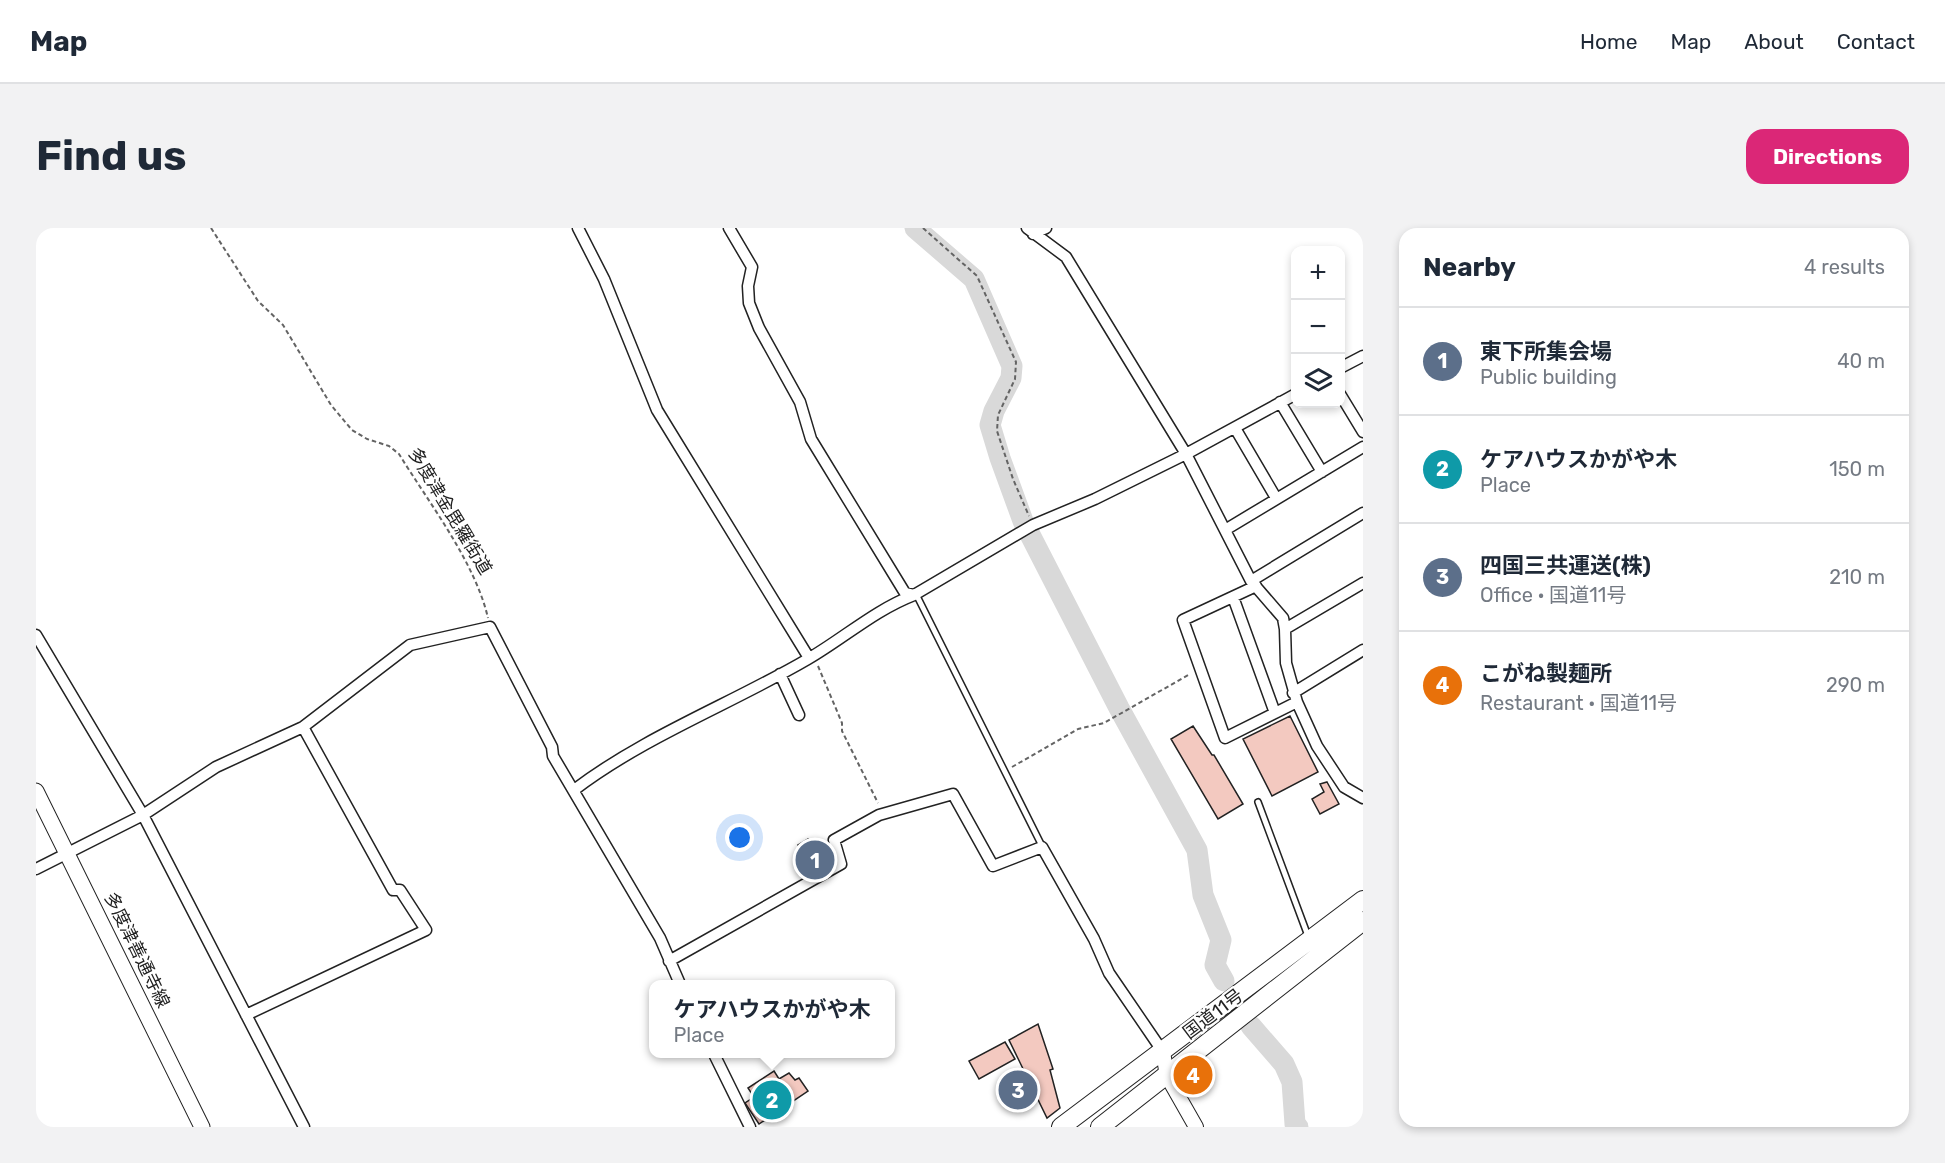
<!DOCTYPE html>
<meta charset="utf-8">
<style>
:root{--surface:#fff;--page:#f2f2f3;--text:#1f2937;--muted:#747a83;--line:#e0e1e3;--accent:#db2777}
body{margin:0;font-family:Rubik,"Noto Sans JP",sans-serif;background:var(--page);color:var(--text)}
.controls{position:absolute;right:18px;top:18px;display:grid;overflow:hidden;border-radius:12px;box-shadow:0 3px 9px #0003}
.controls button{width:54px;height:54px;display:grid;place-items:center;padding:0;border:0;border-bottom:2px solid var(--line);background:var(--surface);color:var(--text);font:30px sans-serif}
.you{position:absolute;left:704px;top:610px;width:21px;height:21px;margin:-15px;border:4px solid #fff;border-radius:50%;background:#1a73e8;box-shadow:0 0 0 9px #1a73e833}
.badge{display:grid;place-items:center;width:39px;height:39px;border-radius:50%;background:var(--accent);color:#fff;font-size:20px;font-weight:700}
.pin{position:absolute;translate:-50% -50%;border:3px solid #fff;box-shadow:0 2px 6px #0006}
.popup{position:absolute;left:613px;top:752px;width:246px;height:78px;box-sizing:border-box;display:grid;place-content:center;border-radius:12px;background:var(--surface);filter:drop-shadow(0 2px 4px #0005);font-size:20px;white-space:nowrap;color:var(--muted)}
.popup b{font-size:22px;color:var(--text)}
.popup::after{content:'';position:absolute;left:50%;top:100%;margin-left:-12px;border:12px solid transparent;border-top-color:var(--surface)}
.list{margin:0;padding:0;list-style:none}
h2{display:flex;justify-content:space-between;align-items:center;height:78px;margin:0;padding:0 24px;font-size:26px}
h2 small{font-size:20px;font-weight:400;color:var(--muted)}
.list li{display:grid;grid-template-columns:39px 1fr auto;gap:18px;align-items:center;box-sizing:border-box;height:108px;padding:0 24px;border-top:2px solid var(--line)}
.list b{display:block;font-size:22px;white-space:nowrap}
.list p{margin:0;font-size:20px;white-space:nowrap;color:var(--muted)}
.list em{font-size:20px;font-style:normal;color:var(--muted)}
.icon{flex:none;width:33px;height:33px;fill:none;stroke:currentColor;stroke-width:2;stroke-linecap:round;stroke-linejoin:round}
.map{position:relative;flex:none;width:1327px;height:899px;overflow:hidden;border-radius:18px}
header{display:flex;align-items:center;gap:36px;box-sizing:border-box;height:84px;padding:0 30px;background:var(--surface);border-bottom:2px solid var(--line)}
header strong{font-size:28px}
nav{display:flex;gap:33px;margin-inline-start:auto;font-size:21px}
.intro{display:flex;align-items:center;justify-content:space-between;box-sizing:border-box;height:144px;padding:0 36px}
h1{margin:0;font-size:42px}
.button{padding:15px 27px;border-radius:18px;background:var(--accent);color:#fff;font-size:21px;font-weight:700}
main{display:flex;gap:36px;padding:0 36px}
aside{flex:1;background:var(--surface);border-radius:18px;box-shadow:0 3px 9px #0003}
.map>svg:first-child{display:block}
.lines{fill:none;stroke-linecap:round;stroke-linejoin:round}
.river{stroke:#d9d9d9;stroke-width:21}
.building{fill:#f3c9c0;stroke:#222;stroke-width:1.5}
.service-casing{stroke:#222;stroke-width:8}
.minor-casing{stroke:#222;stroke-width:13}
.tertiary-casing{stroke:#222;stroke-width:16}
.secondary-casing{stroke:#222;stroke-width:17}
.trunk-casing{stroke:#222;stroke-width:20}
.path{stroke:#646464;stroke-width:2;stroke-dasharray:4.5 3;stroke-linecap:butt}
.service{stroke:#fff;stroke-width:5}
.minor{stroke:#fff;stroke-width:10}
.tertiary{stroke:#fff;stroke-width:14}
.secondary{stroke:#fff;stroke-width:15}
.trunk{stroke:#fff;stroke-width:18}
.labels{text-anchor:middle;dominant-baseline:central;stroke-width:4.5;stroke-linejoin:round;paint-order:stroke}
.street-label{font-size:18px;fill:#222;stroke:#fff}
</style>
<header>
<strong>Map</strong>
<nav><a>Home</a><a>Map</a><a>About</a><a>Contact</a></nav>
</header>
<div class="intro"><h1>Find us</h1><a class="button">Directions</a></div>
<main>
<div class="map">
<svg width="1327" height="899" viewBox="0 0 1327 899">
<rect width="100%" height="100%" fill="#fff"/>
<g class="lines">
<path class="river" d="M879 0 938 51 976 138 975 150 958 183 954 197 964 230 987 293 1083 480 1161 622 1167 667 1185 712 1179 737 1188 753
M1215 798 1248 836 1256 854 1259 896 1262 899"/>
</g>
<path class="building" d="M1254 488 1282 544 1236 568 1207 511Z
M1157 498 1176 527H1178L1207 576 1182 591 1135 511Z
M1291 554 1303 576 1284 586 1276 571 1288 564 1284 556Z
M772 611 775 616 777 614 781 620 783 619 786 625 784 626 791 638 778 645 762 617Z
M1002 796 1017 841 1014 842 1024 880 1011 890 973 812Z
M969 814 979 831 943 851 933 833Z
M738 843 743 851 753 845 759 852 763 850 772 863 723 896 709 875 718 869 712 860Z"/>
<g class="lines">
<g class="service-casing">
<path id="service" d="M882 370 1006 618
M1222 574 1272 708"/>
</g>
<g class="minor-casing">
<path id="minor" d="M542 0 568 51 621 182 773 430
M693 0 716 39 712 58 713 75 723 100 764 174 775 211 869 365 878 367
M991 0 1030 29 1150 226 1215 353 1247 390 1249 401 1250 435 1261 474 1281 518 1308 559 1327 570
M997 6 1010 0
M1304 140 1327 128
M1304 166 1327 204
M1244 174 1286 244
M1199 200 1240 270
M1189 302 1327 219
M1215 353 1327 285
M1220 358 1147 392 1189 510 1261 474
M1197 369 1239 485
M1249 401 1327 355
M0 407 107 587 268 899
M744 446 763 487
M1257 465 1327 422
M538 562C609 508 695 476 772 431 808 410 839 382 878 367L997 297 1059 271 1150 226 1260 166
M0 641 107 587 180 539 267 499 374 417 454 399 516 519 517 528 624 710 644 756
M633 733 805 636 798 612 843 587 917 566 957 638 1006 619 1058 711 1073 745 1127 824
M210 787 390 702 364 662H357L267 499
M678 826 714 899"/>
</g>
<g class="tertiary-casing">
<path id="tertiary" d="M1127 824 1131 848 1160 899"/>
</g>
<g class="secondary-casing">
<path id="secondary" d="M0 563 166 899"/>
</g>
<g class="trunk-casing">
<path id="trunk" d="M1025 899 1327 672
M1064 899 1327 693"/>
</g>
<path class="path" d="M175 0 222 73 247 97 295 177 316 202 331 211 353 218 363 226C393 275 439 334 452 390
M887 0 941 48 980 134 979 151 962 187 961 203 977 251 993 288
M782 438 806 495V503L842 575
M976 539 1042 501 1068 495 1154 446"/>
<use href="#service" class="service"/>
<use href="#minor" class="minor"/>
<use href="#tertiary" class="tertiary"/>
<use href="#secondary" class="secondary"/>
<use href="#trunk" class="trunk"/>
</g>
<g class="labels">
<g class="street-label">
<text transform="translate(414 283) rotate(59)">多度津金毘羅街道</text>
<text transform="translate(101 722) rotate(64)">多度津善通寺線</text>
<text transform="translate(1177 786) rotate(-37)">国道11号</text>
</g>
</g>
</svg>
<div class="controls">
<button>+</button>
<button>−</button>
<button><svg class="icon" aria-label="layers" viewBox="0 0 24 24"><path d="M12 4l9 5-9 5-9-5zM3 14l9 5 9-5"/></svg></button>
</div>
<div class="you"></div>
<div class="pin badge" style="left:779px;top:632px;background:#5c6f8a">1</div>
<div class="pin badge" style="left:736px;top:872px;background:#0f9aa8">2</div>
<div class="popup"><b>ケアハウスかがや木</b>Place</div>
<div class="pin badge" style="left:982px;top:862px;background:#5c6f8a">3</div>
<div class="pin badge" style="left:1157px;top:847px;background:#e8710a">4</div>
</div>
<aside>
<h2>Nearby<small>4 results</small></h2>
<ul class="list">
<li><span class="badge" style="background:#5c6f8a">1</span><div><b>東下所集会場</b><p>Public building</p></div><em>40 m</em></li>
<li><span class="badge" style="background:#0f9aa8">2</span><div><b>ケアハウスかがや木</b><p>Place</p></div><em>150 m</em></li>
<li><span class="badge" style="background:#5c6f8a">3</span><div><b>四国三共運送(株)</b><p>Office · 国道11号</p></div><em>210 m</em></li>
<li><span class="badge" style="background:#e8710a">4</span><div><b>こがね製麺所</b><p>Restaurant · 国道11号</p></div><em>290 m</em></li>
</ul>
</aside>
</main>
